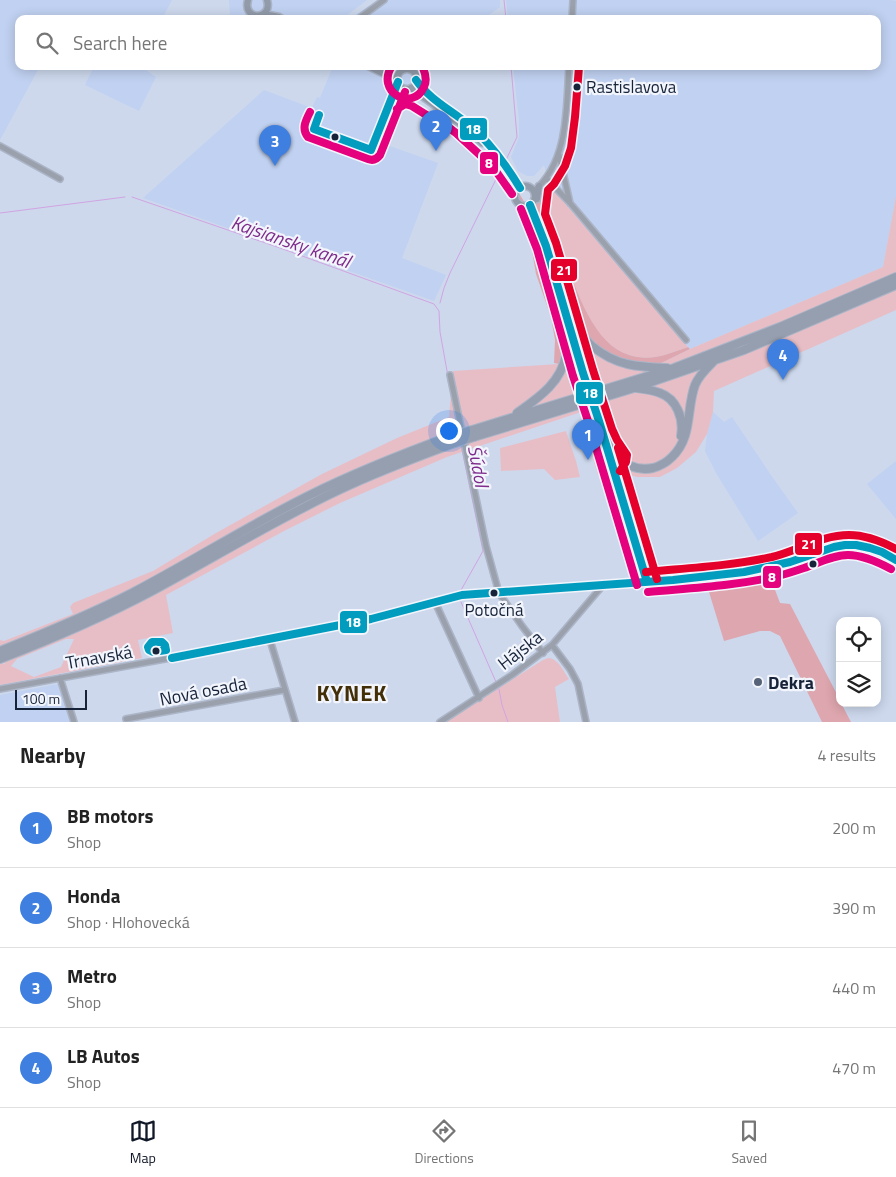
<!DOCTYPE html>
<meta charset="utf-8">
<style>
:root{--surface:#fff;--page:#f6f6f6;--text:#222;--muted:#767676;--line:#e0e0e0;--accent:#111827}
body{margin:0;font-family:"Titillium Web",sans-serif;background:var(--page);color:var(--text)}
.controls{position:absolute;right:15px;bottom:15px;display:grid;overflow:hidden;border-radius:10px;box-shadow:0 2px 12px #0003}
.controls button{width:45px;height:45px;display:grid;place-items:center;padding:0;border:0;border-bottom:1px solid var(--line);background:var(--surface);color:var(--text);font:25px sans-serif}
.scale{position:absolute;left:15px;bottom:12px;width:72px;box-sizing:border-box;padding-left:5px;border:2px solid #162339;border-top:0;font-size:14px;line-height:18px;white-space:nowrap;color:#162339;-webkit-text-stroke:4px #f2f5fb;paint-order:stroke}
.you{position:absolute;left:448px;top:430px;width:18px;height:18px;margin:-12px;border:4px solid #fff;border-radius:50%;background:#1a73e8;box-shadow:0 0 0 8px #1a73e833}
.badge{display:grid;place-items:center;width:32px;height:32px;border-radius:50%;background:var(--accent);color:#fff;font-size:16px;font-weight:700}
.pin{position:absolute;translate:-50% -41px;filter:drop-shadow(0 1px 2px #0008)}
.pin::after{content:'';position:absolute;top:26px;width:18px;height:15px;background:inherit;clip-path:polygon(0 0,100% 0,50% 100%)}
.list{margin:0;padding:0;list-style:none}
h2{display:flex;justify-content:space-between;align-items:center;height:65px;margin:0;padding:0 20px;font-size:21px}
h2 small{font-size:16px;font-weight:400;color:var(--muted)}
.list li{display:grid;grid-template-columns:32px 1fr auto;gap:15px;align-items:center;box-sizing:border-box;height:80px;padding:0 20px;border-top:1px solid var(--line)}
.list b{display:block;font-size:19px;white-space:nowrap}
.list p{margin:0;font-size:16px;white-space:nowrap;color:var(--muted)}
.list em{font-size:16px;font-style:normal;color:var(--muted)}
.icon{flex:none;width:28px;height:28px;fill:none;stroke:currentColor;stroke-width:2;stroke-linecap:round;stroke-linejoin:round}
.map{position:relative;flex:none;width:896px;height:722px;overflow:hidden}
.search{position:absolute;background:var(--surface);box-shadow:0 2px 12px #0003;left:15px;right:15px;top:15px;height:55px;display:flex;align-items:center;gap:12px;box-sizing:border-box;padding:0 18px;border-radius:10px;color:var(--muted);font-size:19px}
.sheet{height:385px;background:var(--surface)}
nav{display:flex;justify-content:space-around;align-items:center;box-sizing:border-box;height:70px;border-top:1px solid var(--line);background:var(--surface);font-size:14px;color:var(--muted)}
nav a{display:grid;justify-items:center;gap:2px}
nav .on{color:var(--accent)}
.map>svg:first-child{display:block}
.built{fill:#c0d1f1}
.green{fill:#e7bec6;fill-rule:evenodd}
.forest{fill:#dea6ae}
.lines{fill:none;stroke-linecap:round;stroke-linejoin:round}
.stream{stroke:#d1a4e2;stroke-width:1}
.minor-casing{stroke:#abb5c7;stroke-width:8}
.major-casing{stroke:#abb5c7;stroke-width:9}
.highway-casing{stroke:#abb5c7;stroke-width:10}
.minor{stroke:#9ba1ac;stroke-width:5}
.major{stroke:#929baa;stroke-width:6}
.highway{stroke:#969fb0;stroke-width:8}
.major-bridge-casing{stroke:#abb5c7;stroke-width:9;stroke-linecap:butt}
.highway-bridge-casing{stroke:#abb5c7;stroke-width:10;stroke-linecap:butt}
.major-bridge{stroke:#929baa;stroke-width:6}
.highway-bridge{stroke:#969fb0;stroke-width:8}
.bus-1-casing{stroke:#f2f5fb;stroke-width:11}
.bus-2-casing{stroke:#f2f5fb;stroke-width:11}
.bus-3-casing{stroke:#f2f5fb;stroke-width:11}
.bus-1{stroke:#029cbf;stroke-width:8}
.bus-2{stroke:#e5007d;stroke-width:8}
.bus-3{stroke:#e4002b;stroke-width:8}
.bus-dot{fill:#162339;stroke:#f2f5fb;stroke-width:2}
.poi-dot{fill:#566278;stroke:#f2f5fb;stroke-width:2}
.labels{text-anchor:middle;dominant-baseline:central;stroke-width:4.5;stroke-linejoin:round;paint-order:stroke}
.bus-label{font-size:17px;fill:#162339;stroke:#f2f5fb;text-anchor:start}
.street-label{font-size:18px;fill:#162339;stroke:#f2f5fb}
.poi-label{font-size:18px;font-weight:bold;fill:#162339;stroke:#f2f5fb;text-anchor:start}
.water-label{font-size:19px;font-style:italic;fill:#7e2b8b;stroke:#f2f5fb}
.district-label{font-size:22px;font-weight:bold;letter-spacing:1px;fill:#422f07;stroke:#f2f5fb}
.line-badge{stroke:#f2f5fb;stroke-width:2}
.badge-label{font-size:14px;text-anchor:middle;font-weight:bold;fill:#fff}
</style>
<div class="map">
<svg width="896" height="722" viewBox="0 0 896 722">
<rect width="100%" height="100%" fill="#cdd8ed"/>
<path class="built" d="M0 0H172L162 19H19V66H40L0 140Z
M229 0H367L342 19H228L230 14Z
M378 0H500V7L483 19H349Z
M506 0H890L896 1V196L883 267 690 349 550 186 544 165 534 176H527L518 171 511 157 519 137V120L513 66H877V19H508Z
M94 66H140L156 77 139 111 85 85Z
M333 66H419L420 83 410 97 400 98 378 142 438 163 402 258 446 275 434 301 143 198 264 90 312 108 317 97 320 98Z
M713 412 724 422 732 417 773 478 798 513 758 541 716 473 705 451 707 434Z
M896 461V519L867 484Z
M63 683 76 722H0V695Z"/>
<path class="green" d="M550 186 688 347C668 354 651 362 629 355 585 342 569 266 555 228 551 216 545 204 540 192Z
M896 196V310L714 391 713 412 707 434 696 452 677 468 660 477H637L618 471 657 585 643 586 610 473 598 475 593 459 596 457 585 426 592 424 587 410 447 457 340 503 284 531 166 595 173 633 138 640 142 658 0 685V663L6 664 0 661V640L4 641 73 614 70 607 73 603 153 571 216 533 322 474 397 438 449 417 453 371 559 364 564 339 583 331 602 351 657 365 690 349 883 267ZM66 639H74L61 667 34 677 11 666 17 659Z
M566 431 576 461 580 477 555 480 544 469 501 471 500 448Z
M548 658C559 659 563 671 569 679L555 687 560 722H446L543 660Z"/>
<path class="forest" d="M505 171 525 203 540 192C545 204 551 216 555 228 569 266 586 342 629 355 651 362 668 354 688 347L690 349 657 365H639L602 351 583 331 564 339 559 364 554 363 555 340 551 317 536 274 529 233 518 208 498 178Z
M769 574 780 603 790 604 840 700V703H841L851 722H822L780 636 770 631H760L724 641 709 592V584L713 581Z"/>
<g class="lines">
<path class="stream" d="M504 0 506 19
M505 162 517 137 511 66
M132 197 283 249 434 304 439 311 440 332 458 432
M0 213 125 197
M440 303 444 288 450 273 503 165
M460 592 483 551 461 445
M461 602 496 682
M499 689 502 705 508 722"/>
<g class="minor-casing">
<path id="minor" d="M358 19 384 0
M572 19 573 0
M0 146 60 179
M559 155 570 203
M546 178 570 203 686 340
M534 191C569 161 566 109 569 66
M450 375 486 546 499 593 522 626 543 653
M605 441 647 582
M435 602 479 698
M270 640 295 722
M552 645 570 669 578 684 586 722
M60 678 74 722
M0 689 264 641 343 625 371 619 462 595 673 580 744 572 790 562 834 547 845 545H856L870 548 882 552 896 560
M126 719 284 690
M440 722 512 675 552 645 604 584"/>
</g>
<g class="major-casing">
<path id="major" d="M248 0C242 21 273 21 267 0
M264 14 279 17 282 19
M368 66 397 80
M397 79a10 10 0 1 1 20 0a10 10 0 1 1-20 0Z
M416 80C427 99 452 111 469 125 490 142 506 165 520 188
M411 88 462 125 482 143
M515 196a10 10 0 1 1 20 0a10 10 0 1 1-20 0Z
M537 199 539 186
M530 205 546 246 583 373
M599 421C603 435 609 446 617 458"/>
</g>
<g class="highway-casing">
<path id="highway" d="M636 388C644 389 653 390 660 393 677 399 684 419 681 436
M517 413C538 398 561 383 566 355 567 344 564 335 569 325 580 330 584 339 592 346 616 366 638 367 667 368
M472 430 674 368 780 327 896 277
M474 437 634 388 744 350 896 285
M617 458C627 466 639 471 653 468 660 466 667 462 672 457 693 437 686 409 695 385 699 375 707 368 714 361
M0 651C45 633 89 615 132 593 191 562 248 526 308 496 354 473 402 454 451 436
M0 659C52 639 103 617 152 591 215 557 275 520 339 490 376 472 414 458 452 444"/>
</g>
<use href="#minor" class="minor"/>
<use href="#major" class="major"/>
<use href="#highway" class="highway"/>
<g class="major-bridge-casing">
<path id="major-bridge" d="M583 373 599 421"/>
</g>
<g class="highway-bridge-casing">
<path id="highway-bridge" d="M451 436 472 430
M452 444 474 437"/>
</g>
<use href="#major-bridge" class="major-bridge"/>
<use href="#highway-bridge" class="highway-bridge"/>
<g class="bus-1-casing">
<path id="bus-1" d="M416 80C430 100 451 110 469 125 490 142 506 165 520 188
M319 115 314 129 371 150 398 82
M530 205 546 246 583 373 599 421 647 582
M152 642H162L165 645 166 650 153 652 149 650 148 647Z
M172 658 371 619 462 595 673 580 744 572 790 562 834 547 845 545H856L870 548 882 552 896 560"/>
</g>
<g class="bus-2-casing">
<path id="bus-2" d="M392 66C375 91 412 113 424 87 427 81 426 75 423 68
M397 109 405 104 412 106 428 116 435 117 456 133 493 167 512 194
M310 112C306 120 301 129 308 137L368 159C373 161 377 159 380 155L405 92
M521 209 537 249 573 376 589 424 637 585
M648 592C691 588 735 586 778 576 786 574 795 571 804 568 818 563 833 555 848 555 863 555 878 562 891 569"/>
</g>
<g class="bus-3-casing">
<path id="bus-3" d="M579 67 575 117 571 148 565 166 554 184 548 190 545 214 556 243 593 370 612 429 617 440 627 455 626 462 620 471
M618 448 657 579
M646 572C688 568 730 566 772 557 797 551 822 535 849 535 866 535 881 541 896 549"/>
</g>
<use href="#bus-1" class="bus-1"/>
<use href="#bus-2" class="bus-2"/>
<use href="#bus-3" class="bus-3"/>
</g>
<g class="bus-dot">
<circle cx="577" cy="87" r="4.5"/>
<circle cx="335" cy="137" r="4.5"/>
<circle cx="813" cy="564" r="4.5"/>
<circle cx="494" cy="593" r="4.5"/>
<circle cx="156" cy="651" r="4.5"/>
</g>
<circle class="poi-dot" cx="758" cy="682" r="5"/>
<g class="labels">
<g class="bus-label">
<text x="586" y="87">Rastislavova</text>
<text x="494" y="610" text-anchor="middle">Potočná</text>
</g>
<g class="street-label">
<text transform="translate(520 650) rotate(-38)">Hájska</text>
<text transform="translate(99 657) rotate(-10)">Trnavská</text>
<text transform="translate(203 691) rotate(-11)">Nová osada</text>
</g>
<g class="poi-label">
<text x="768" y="682">Dekra</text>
</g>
<g class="water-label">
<text transform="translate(291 241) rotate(19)">Kajsiansky kanál</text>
<text transform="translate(479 466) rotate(79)">Šúdol</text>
</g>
<g class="district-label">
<text x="352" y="693">KYNEK</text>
</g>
</g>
<g class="line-badge">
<rect x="459" y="117" width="29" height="24" rx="5" fill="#029cbf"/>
<rect x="479" y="151" width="20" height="24" rx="5" fill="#e5007d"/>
<rect x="550" y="258" width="28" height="24" rx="5" fill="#e4002b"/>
<rect x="575" y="381" width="29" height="24" rx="5" fill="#029cbf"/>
<rect x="794" y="532" width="29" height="24" rx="5" fill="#e4002b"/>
<rect x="762" y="565" width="20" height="24" rx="5" fill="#e5007d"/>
<rect x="339" y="610" width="29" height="24" rx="5" fill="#029cbf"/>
</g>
<g class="badge-label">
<text x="473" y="134">18</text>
<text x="489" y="168">8</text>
<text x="564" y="275">21</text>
<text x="590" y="398">18</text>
<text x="809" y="549">21</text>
<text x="772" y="582">8</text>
<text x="353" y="627">18</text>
</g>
</svg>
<div class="controls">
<button><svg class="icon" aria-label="locate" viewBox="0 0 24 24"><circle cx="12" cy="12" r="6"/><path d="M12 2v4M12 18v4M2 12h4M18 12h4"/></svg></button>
<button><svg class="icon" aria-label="layers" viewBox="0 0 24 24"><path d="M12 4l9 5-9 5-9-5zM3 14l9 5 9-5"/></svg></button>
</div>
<div class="scale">100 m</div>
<div class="you"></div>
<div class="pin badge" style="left:588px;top:460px;background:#3f7fe0">1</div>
<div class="pin badge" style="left:436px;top:151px;background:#3f7fe0">2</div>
<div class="pin badge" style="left:275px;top:166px;background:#3f7fe0">3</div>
<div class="pin badge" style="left:783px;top:380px;background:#3f7fe0">4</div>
<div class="search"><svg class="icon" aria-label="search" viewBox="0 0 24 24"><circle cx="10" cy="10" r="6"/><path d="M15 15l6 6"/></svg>Search here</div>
</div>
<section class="sheet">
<h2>Nearby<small>4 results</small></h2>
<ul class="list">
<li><span class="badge" style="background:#3f7fe0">1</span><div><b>BB motors</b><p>Shop</p></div><em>200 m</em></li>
<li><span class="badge" style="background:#3f7fe0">2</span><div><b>Honda</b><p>Shop · Hlohovecká</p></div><em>390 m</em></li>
<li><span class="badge" style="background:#3f7fe0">3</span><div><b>Metro</b><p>Shop</p></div><em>440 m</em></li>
<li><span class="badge" style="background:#3f7fe0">4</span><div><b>LB Autos</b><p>Shop</p></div><em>470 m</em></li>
</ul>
</section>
<nav>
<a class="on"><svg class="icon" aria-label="map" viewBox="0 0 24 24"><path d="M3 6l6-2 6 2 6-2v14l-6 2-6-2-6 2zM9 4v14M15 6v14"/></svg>Map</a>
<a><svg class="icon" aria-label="directions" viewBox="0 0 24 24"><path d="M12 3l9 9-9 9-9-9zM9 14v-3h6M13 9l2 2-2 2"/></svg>Directions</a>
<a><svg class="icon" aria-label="saved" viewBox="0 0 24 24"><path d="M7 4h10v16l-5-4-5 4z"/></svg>Saved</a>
</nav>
